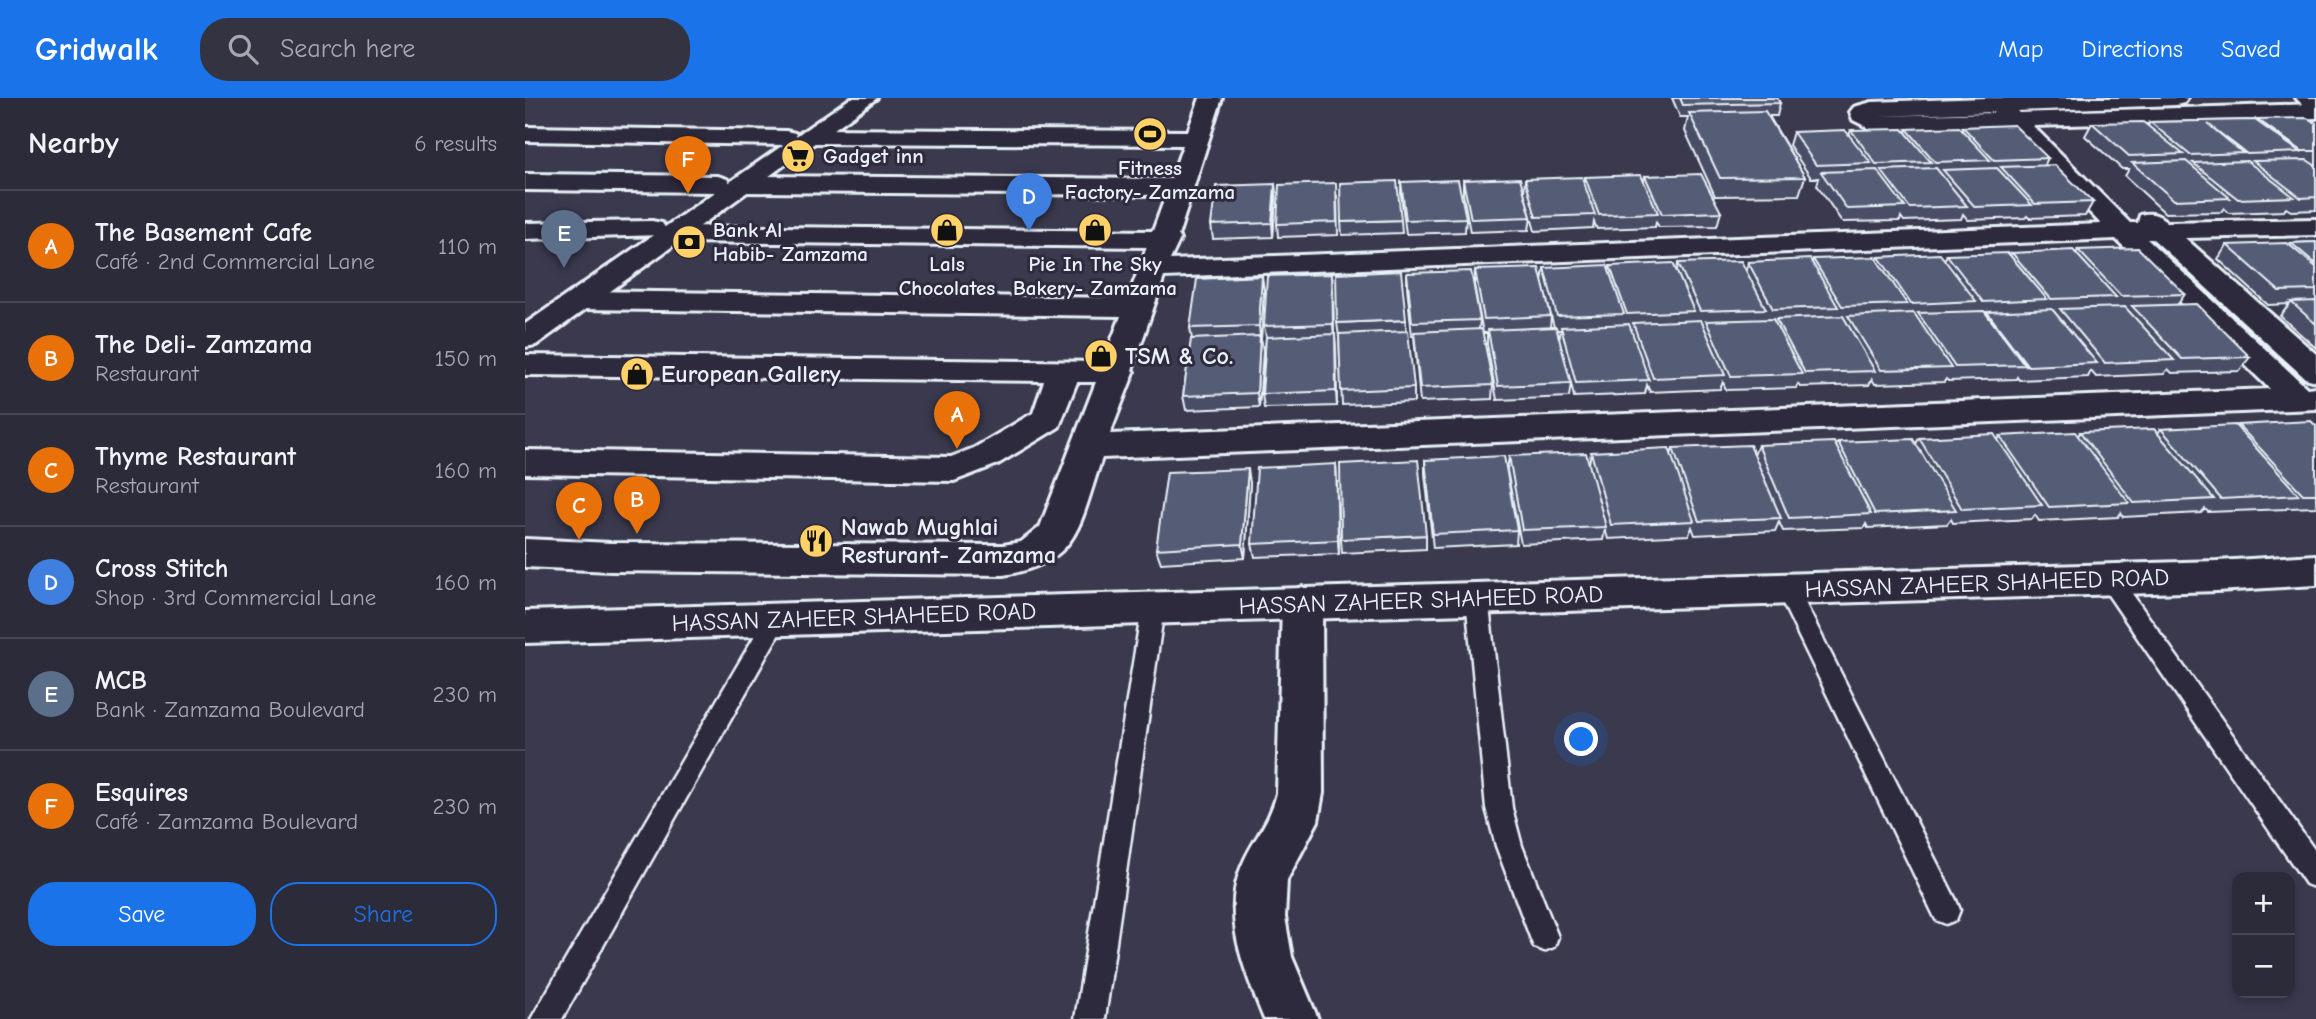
<!DOCTYPE html>
<meta charset="utf-8">
<style>
:root{--surface:#2c2b3a;--page:#343342;--text:#f1f3f6;--muted:#a6a7af;--line:#484754;--accent:#1a73e8}
body{margin:0;font-family:"Comic Neue",sans-serif;background:var(--page);color:var(--text)}
.controls{position:absolute;right:21px;bottom:21px;display:grid;overflow:hidden;border-radius:14px;box-shadow:0 4px 10px #0003}
.controls button{width:63px;height:63px;display:grid;place-items:center;padding:0;border:0;border-bottom:2px solid var(--line);background:var(--surface);color:var(--text);font:35px sans-serif}
.you{position:absolute;left:1057px;top:642px;width:24px;height:24px;margin:-18px;border:5px solid #fff;border-radius:50%;background:#1a73e8;box-shadow:0 0 0 10px #1a73e833}
.badge{display:grid;place-items:center;width:46px;height:46px;border-radius:50%;background:var(--accent);color:#fff;font-size:23px;font-weight:700}
.pin{position:absolute;translate:-50% -58px;filter:drop-shadow(0 2px 4px #0008)}
.pin::after{content:'';position:absolute;top:37px;width:24px;height:21px;background:inherit;clip-path:polygon(0 0,100% 0,50% 100%)}
.list{margin:0;padding:0;list-style:none}
h2{display:flex;justify-content:space-between;align-items:center;height:91px;margin:0;padding:0 28px;font-size:30px}
h2 small{font-size:23px;font-weight:400;color:var(--muted)}
.list li{display:grid;grid-template-columns:46px 1fr auto;gap:21px;align-items:center;box-sizing:border-box;height:112px;padding:0 28px;border-top:2px solid var(--line)}
.list b{display:block;font-size:26px;white-space:nowrap}
.list p{margin:0;font-size:23px;white-space:nowrap;color:var(--muted)}
.list em{font-size:23px;font-style:normal;color:var(--muted)}
.actions{display:flex;gap:14px;padding:21px 28px}
.actions a{flex:1;padding:16px 0;border:2px solid var(--accent);border-radius:28px;text-align:center;font-size:24px;color:var(--accent)}
.actions .main{background:var(--accent);color:#fff}
.icon{flex:none;width:38px;height:38px;fill:none;stroke:currentColor;stroke-width:2;stroke-linecap:round;stroke-linejoin:round}
.map{position:relative;flex:none;width:1791px;height:921px;overflow:hidden}
header{display:flex;align-items:center;gap:42px;box-sizing:border-box;height:98px;padding:0 35px;background:var(--accent);color:#fff}
header strong{font-size:33px}
nav{display:flex;gap:38px;margin-inline-start:auto;font-size:24px}
.search{width:490px;height:63px;background:var(--page);display:flex;align-items:center;gap:18px;box-sizing:border-box;padding:0 24px;border-radius:28px;color:var(--muted);font-size:26px}
main{display:flex}
aside{flex:1;background:var(--surface)}
.map>svg:first-child{display:block}
.lines{fill:none;stroke-linecap:round;stroke-linejoin:round}
.lane-casing{stroke:#e8f1f8;stroke-width:5}
.street-casing{stroke:#e8f1f8;stroke-width:6}
.secondary-casing{stroke:#e8f1f8;stroke-width:6}
.lane{fill:#2f2a3d;fill-rule:evenodd}
.street{fill:#2f2a3d;fill-rule:evenodd}
.secondary{fill:#2f2a3d;fill-rule:evenodd}
.wall{fill:#494e65;stroke:#e8f1f8;stroke-width:2;fill-rule:evenodd}
.shaded-wall{fill:#3c4053;stroke:#e8f1f8;stroke-width:2}
.building{fill:#555b76;stroke:#e8f1f8;stroke-width:2}
.labels{text-anchor:middle;dominant-baseline:central;stroke-width:6;stroke-linejoin:round;paint-order:stroke}
.far-poi-label{font-size:21px;font-weight:bold;fill:#e8f1f8;stroke:#2f2a3d}
.poi-label{font-size:24px;font-weight:bold;fill:#e8f1f8;stroke:#2f2a3d;text-anchor:start}
.street-label{font-size:24px;fill:#e8f1f8;stroke:#2f2a3d}
</style>
<header>
<strong>Gridwalk</strong>
<div class="search"><svg class="icon" aria-label="search" viewBox="0 0 24 24"><circle cx="10" cy="10" r="6"/><path d="M15 15l6 6"/></svg>Search here</div>
<nav><a>Map</a><a>Directions</a><a>Saved</a></nav>
</header>
<main>
<aside>
<h2>Nearby<small>6 results</small></h2>
<ul class="list">
<li><span class="badge" style="background:#e8710a">A</span><div><b>The Basement Cafe</b><p>Café · 2nd Commercial Lane</p></div><em>110 m</em></li>
<li><span class="badge" style="background:#e8710a">B</span><div><b>The Deli- Zamzama</b><p>Restaurant</p></div><em>150 m</em></li>
<li><span class="badge" style="background:#e8710a">C</span><div><b>Thyme Restaurant</b><p>Restaurant</p></div><em>160 m</em></li>
<li><span class="badge" style="background:#3f7fe0">D</span><div><b>Cross Stitch</b><p>Shop · 3rd Commercial Lane</p></div><em>160 m</em></li>
<li><span class="badge" style="background:#5c6f8a">E</span><div><b>MCB</b><p>Bank · Zamzama Boulevard</p></div><em>230 m</em></li>
<li><span class="badge" style="background:#e8710a">F</span><div><b>Esquires</b><p>Café · Zamzama Boulevard</p></div><em>230 m</em></li>
</ul>
<div class="actions"><a class="main">Save</a><a>Share</a></div>
</aside>
<div class="map">
<svg width="1791" height="921" viewBox="0 0 1791 921">
<rect width="100%" height="100%" fill="#3a394e"/>
<filter id="ink" filterUnits="userSpaceOnUse"><feTurbulence type="fractalNoise" baseFrequency=".0143" numOctaves="2"/><feDisplacementMap in="SourceGraphic" scale="14" xChannelSelector="R" yChannelSelector="G"/><feConvolveMatrix kernelMatrix="1 2 1 2 8 2 1 2 1" color-interpolation-filters="sRGB"/></filter>
<g filter="url(#ink)">
<g class="lines">
<g class="lane-casing">
<path id="lane" d="M1585 474 1593 476 1791 754V790L1781 786 1577 488 1574 482 1577 476Z
M1262 483 1270 485 1273 491 1431 802 1435 812 1431 822 1421 826 1411 822 1251 491 1254 485Z
M952 492 960 494 963 500 987 710 997 748 1033 839 1029 849 1019 853 1009 849 1005 839 971 748 961 710 941 500 944 494Z
M628 501 636 504 639 510 580 921H550L617 510 620 504Z
M251 512 259 515 262 521 259 527 37 921H6L243 515Z"/>
</g>
<g class="street-casing">
<path id="street" d="M675 0H697L653 138 655 141 645 162 1576 126 1482 29 1350 33 1328 22 1325 14 1329 9 1347 4 1461 0H1662L1659 5 1651 7 1492 13 1494 15 1791 6V20L1508 28 1605 125H1613L1615 117C1627 114 1633 116 1642 124L1791 121V137L1660 140 1791 256V283L1780 280 1628 141H1622L1782 290 1791 289V311L577 360C554 425 556 465 478 477L86 473 0 469V441L86 445 478 447 496 444 515 429 571 284H552L534 329 473 366 429 383 0 376V352L426 359 449 350 508 315 519 283 0 277V257L578 264 596 218 55 211 45 208 40 202 45 196 55 193 603 200 622 149 151 144 141 142 137 136 141 130 151 128 628 133 641 97 219 94 210 91 206 86 210 81 219 78 646 81 658 47 286 45 278 43 274 38 278 33 286 31 663 33ZM1467 14 1469 15 1353 18ZM1591 141 1745 291 585 336 609 274 607 272 639 179Z
M0 29 261 33 270 35 273 40 270 45 261 47 0 43Z
M0 76 193 78 202 81 206 86 202 91 193 94 0 92Z
M127 123 137 125 141 131 137 137 0 141V125Z
M777 489 791 494 797 505 798 695 793 723 762 782 760 819 767 859 793 921H739C720 873 694 814 719 763 731 737 745 724 752 695L757 505 763 494Z"/>
</g>
<g class="secondary-casing">
<path id="secondary" d="M326 0H352L11 247 0 249V226Z
M1771 0H1791V14L1783 12Z
M1791 457V487L1692 493 0 545V513L1692 463Z"/>
</g>
<use href="#lane" class="lane"/>
<use href="#street" class="street"/>
<use href="#secondary" class="secondary"/>
</g>
<path class="wall" d="M1147 0H1252L1255 5 1252 18H1244L1280 79 1274 97 1190 98 1160 33 1163 19H1155Z
M1732 21 1791 25V112L1766 113 1761 110 1759 113 1704 115 1699 110 1696 114 1640 115 1600 78 1604 71H1597L1560 38 1567 25 1623 28 1625 24 1731 22Z
M1438 29 1523 60 1519 68 1568 104 1560 118 1504 120 1502 118 1500 120 1443 122 1438 116 1436 121 1379 123 1376 119 1375 123 1317 124 1292 87 1294 80H1286L1264 47 1268 34 1324 37 1326 32 1381 34 1382 31 1437 32Z
M1120 78 1196 114 1192 128 1134 129 1131 124 1130 129 1072 131 1069 124 1068 130 1010 133 999 94 1000 81 1059 86 1060 79 1119 83Z
M938 82 1006 119 1004 132 945 134 938 96Z
M876 84 941 120 940 134 881 136 876 97Z
M750 86 751 99 748 139 688 141 686 127Z
M812 98 813 137 753 139 752 126Z
M876 122 877 135 817 137 816 124Z
M1791 144V250L1755 218 1765 206 1743 207 1693 161 1702 147H1765L1766 145Z
M1553 152 1660 196 1653 206 1725 259 1714 273 1647 275 1643 271 1639 276 1571 279 1566 273 1563 279 1494 282 1492 279 1491 281 1423 283 1421 281 1419 284 1350 286 1347 281 1344 287 1275 289 1273 286 1271 290 1201 292 1198 284 1195 291 1125 294 1122 287 1120 296 1049 299 1046 285 1044 299 972 302 962 246V235H958L949 186 950 172 1026 218 1025 229H1029L1017 184 1019 170 1084 174 1085 168 1152 173 1153 165 1221 172 1223 164 1287 165 1288 161 1352 162 1354 159 1419 162 1422 157H1485L1487 155 1551 156ZM1032 232H1036L1034 242Z
M882 175 955 222 954 231 968 287 967 301 895 304 889 238H887L882 189Z
M807 176 809 236 811 250 812 308 739 310 737 296 741 239 739 228Z
M739 192 736 241 738 252 734 309 661 312 658 298 667 241 665 230Z
M881 222V233L889 290V304L817 307 814 239 812 225Z
M1713 327 1791 328V409L1764 410 1763 409 1761 411 1683 414 1680 411 1676 415 1598 419 1596 415 1593 419 1514 423 1510 417 1507 421 1428 425 1426 421 1422 426 1343 430 1341 426 1339 430 1258 433 1254 424 1250 433 1170 437 1167 429 1164 437 1083 441 1080 431 1078 442 996 446 982 372 984 358 1064 366 1066 354 1146 357 1148 350 1229 357 1233 347 1311 348 1313 344 1391 346 1394 340 1473 342 1475 338H1553L1555 334 1633 335 1636 331 1711 329Z
M900 362 992 432 991 446 908 450 900 376Z
M811 366 814 456 730 459 727 446Z
M725 385 720 460 636 465 631 451Z
M901 437V451L817 455 816 441Z"/>
<path class="shaded-wall" d="M750 86 751 99 748 139 747 125Z
M807 176 808 190 809 239 808 226Z
M737 178 739 192 736 241 738 252 734 309 732 295 735 239 734 228Z
M810 236 811 250 812 308 811 293Z
M811 366 812 380 814 456 813 442Z
M723 371 725 385 720 460 717 446Z"/>
<path class="building" d="M1155 0H1252L1255 5 1158 7Z
M1240 13 1280 79 1195 80 1164 15Z
M1782 20 1791 25V53H1777L1732 21Z
M1730 22 1775 54 1722 56 1683 26 1718 55 1665 57 1625 24Z
M1618 24 1658 56 1604 58 1567 25Z
M1489 27 1523 60 1469 62 1438 29Z
M1434 29 1465 62 1410 64 1382 31Z
M1378 31 1406 64 1351 66 1326 32Z
M1320 32 1346 65 1291 67 1268 34Z
M1782 62 1791 68V99L1776 100 1728 63Z
M1661 63 1705 100 1649 102 1607 65Z
M1722 63 1769 99 1713 101 1668 65Z
M1530 67 1568 104 1510 106 1476 69Z
M1411 70 1442 108 1385 110 1356 72Z
M1472 70 1507 107 1450 109 1418 72Z
M1352 72 1380 109 1322 111 1296 74Z
M1176 76 1196 114 1137 116 1120 78Z
M1116 77 1133 115 1074 117 1060 79Z
M1057 79 1070 117 1011 119 1000 81Z
M995 80 1006 119 946 121 938 82Z
M933 82 941 120 881 122 876 84Z
M872 83 876 122 816 124 815 85Z
M811 85 812 124 752 126 754 87Z
M750 86 747 125 686 127 691 88Z
M1791 144V166L1766 145Z
M1762 145 1791 169V192L1754 193 1702 147Z
M1613 150 1660 196 1596 198 1553 152Z
M1548 152 1591 199 1526 201 1487 155Z
M1483 155 1522 201 1458 204 1422 157Z
M1415 156 1451 203 1386 206 1354 159Z
M1350 159 1382 206 1317 208 1288 161Z
M1285 161 1313 209 1248 211 1223 164Z
M1216 163 1241 211 1175 213 1153 165Z
M1148 165 1169 213 1102 216 1085 168Z
M1082 167 1099 216 1032 218 1019 170Z
M1014 170 1026 218 959 221 950 172Z
M876 173 881 222 812 225 811 176Z
M946 173 955 222 887 224 882 175Z
M807 176 808 226 739 228 742 178Z
M737 178 734 228 665 230 672 181Z
M1791 203V226L1766 204Z
M1672 206 1725 259 1657 261 1607 208Z
M1600 209 1649 262 1580 265 1535 211Z
M1527 211 1572 265 1503 268 1462 214Z
M1459 213 1500 267 1430 269 1393 215Z
M1389 215 1426 270 1356 272 1323 218Z
M1318 218 1350 273 1280 275 1251 221Z
M1248 221 1277 276 1206 278 1181 223Z
M1176 222 1200 277 1128 280 1108 225Z
M1104 226 1124 282 1051 285 1036 229Z
M1031 229 1046 285 973 288 963 232Z
M957 231 968 287 895 290 889 234Z
M883 233 889 290 816 293 814 236Z
M810 236 811 293 737 296 741 239Z
M735 238 732 295 658 298 666 241Z
M1786 323 1791 328V396H1778L1713 327Z
M1710 327 1774 397 1696 401 1636 331Z
M1629 331 1689 401 1609 405 1555 334Z
M1550 334 1604 405 1524 409 1475 338Z
M1469 336 1517 407 1437 411 1394 340Z
M1388 341 1431 412 1350 416 1313 344Z
M1309 344 1346 416 1264 420 1233 347Z
M1225 347 1256 420 1174 423 1148 350Z
M1144 350 1169 423 1086 427 1066 354Z
M1061 355 1081 429 997 432 984 358Z
M979 358 992 432 908 436 900 362Z
M893 362 901 437 816 441 815 366Z
M811 366 813 442 727 446 732 370Z
M723 371 717 446 631 451 642 374Z"/>
</g>
<defs>
<g id="stadium-disc" transform="scale(1.75)"><circle r="9.5" fill="#ffd166" stroke="#2f2a3d"/><path d="M0-5a6.5 5 0 1 0 0 10a6.5 5 0 1 0 0-10ZM-3.5-1.8h7v3.6h-7Z" fill="#111"/></g>
<g id="supermarket-disc" transform="scale(1.75)"><circle r="9.5" fill="#ffd166" stroke="#2f2a3d"/><path d="M-6-5.5h2.5l.6 2H6L4.5 2H-2.5L-4.4-4H-6ZM-1.5 3.2a1.3 1.3 0 1 0 .1 0ZM3 3.2a1.3 1.3 0 1 0 .1 0Z" fill="#111"/></g>
<g id="shop-disc" transform="scale(1.75)"><circle r="9.5" fill="#ffd166" stroke="#2f2a3d"/><path d="M-5-2.5h2.3a2.7 3.5 0 0 1 5.4 0H5L5.5 6h-11ZM-1.5-2.5h3a1.5 2.3 0 0 0-3 0Z" fill="#111"/></g>
<g id="bank-disc" transform="scale(1.75)"><circle r="9.5" fill="#ffd166" stroke="#2f2a3d"/><path d="M-6-4H6V4H-6ZM0-2.3a2.3 2.3 0 1 0 0 4.6a2.3 2.3 0 1 0 0-4.6Z" fill="#111"/></g>
<g id="restaurant-disc" transform="scale(1.75)"><circle r="9.5" fill="#ffd166" stroke="#2f2a3d"/><path d="M-5-6h1v4h1v-4h1v4h1v-4h1v5L-1.5 .5V6h-2V.5L-5-1ZM5-6V6H3V1.5H1.5Q1.5-4 5-6Z" fill="#111"/></g>
</defs>
<g fill-rule="evenodd">
<use href="#stadium-disc" x="625" y="36"/>
<use href="#supermarket-disc" x="273" y="58"/>
<use href="#shop-disc" x="422" y="132"/>
<use href="#shop-disc" x="570" y="132"/>
<use href="#bank-disc" x="164" y="144"/>
<use href="#shop-disc" x="576" y="258"/>
<use href="#shop-disc" x="112" y="276"/>
<use href="#restaurant-disc" x="291" y="443"/>
</g>
<g class="labels">
<g class="far-poi-label">
<text x="298" y="58" text-anchor="start">Gadget inn</text>
<text x="625" y="70">Fitness<tspan x="625" dy="24">Factory- Zamzama</tspan></text>
<text x="188" y="132" text-anchor="start">Bank Al<tspan x="188" dy="24">Habib- Zamzama</tspan></text>
<text x="422" y="166">Lals<tspan x="422" dy="24">Chocolates</tspan></text>
<text x="570" y="166">Pie In The Sky<tspan x="570" dy="24">Bakery- Zamzama</tspan></text>
</g>
<g class="poi-label">
<text x="600" y="258">TSM &amp; Co.</text>
<text x="136" y="276">European Gallery</text>
<text x="316" y="429">Nawab Mughlai<tspan x="316" dy="28">Resturant- Zamzama</tspan></text>
</g>
<g class="street-label">
<text transform="translate(1462 485) rotate(-2)">HASSAN ZAHEER SHAHEED ROAD</text>
<text transform="translate(896 502) rotate(-2)">HASSAN ZAHEER SHAHEED ROAD</text>
<text transform="translate(329 519) rotate(-2)">HASSAN ZAHEER SHAHEED ROAD</text>
</g>
</g>
</svg>
<div class="controls">
<button>+</button>
<button>−</button>
</div>
<div class="you"></div>
<div class="pin badge" style="left:432px;top:351px;background:#e8710a">A</div>
<div class="pin badge" style="left:112px;top:436px;background:#e8710a">B</div>
<div class="pin badge" style="left:54px;top:442px;background:#e8710a">C</div>
<div class="pin badge" style="left:504px;top:133px;background:#3f7fe0">D</div>
<div class="pin badge" style="left:39px;top:170px;background:#5c6f8a">E</div>
<div class="pin badge" style="left:163px;top:96px;background:#e8710a">F</div>
</div>
</main>
